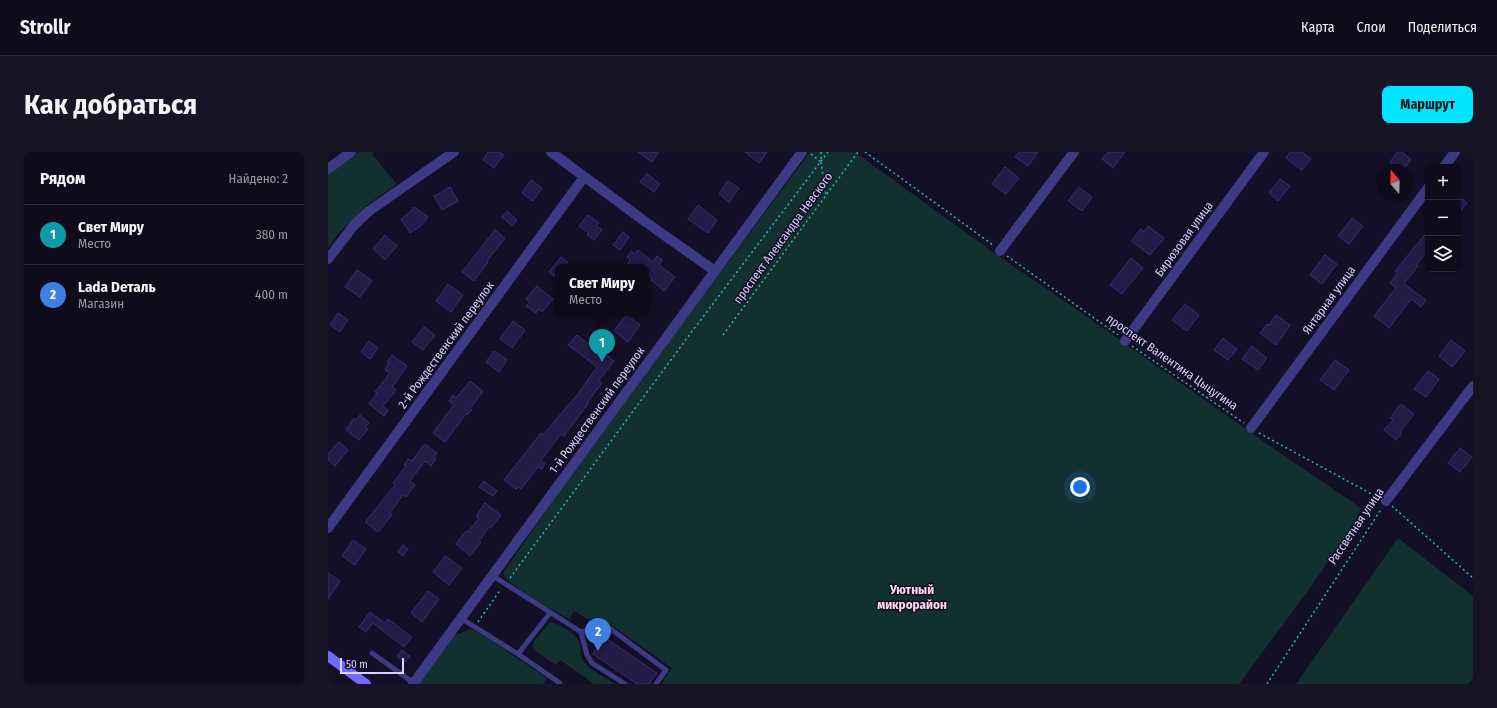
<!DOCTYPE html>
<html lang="ru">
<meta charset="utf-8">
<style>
:root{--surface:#0e0b1c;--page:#171425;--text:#f1f3f6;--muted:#9b9ba3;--line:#2e2b3b;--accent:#00e5ff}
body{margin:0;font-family:"Fira Sans Condensed",sans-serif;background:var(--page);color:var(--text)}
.controls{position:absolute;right:12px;top:12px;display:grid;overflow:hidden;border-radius:8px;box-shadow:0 1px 3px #0004}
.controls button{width:36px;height:36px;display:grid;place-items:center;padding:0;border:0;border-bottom:1px solid var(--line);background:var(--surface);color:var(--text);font:20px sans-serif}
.compass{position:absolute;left:1049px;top:12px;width:36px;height:36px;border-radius:50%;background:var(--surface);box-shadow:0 1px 3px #0004;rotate:341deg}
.scale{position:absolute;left:12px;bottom:10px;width:64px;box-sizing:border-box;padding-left:4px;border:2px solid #d9d4ff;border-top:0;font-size:11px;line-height:14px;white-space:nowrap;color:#d9d4ff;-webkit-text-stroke:3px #130f26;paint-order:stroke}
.you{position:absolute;left:752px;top:335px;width:14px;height:14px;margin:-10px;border:3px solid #fff;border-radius:50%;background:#1a73e8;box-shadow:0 0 0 6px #1a73e833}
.badge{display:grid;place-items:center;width:26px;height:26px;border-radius:50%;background:var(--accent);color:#fff;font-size:13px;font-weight:700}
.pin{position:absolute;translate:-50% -33px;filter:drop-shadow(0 1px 2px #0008)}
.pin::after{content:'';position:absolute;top:21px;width:14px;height:12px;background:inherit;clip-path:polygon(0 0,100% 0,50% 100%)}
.popup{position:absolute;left:227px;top:112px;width:94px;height:52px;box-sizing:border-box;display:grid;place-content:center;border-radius:8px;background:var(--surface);filter:drop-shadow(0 1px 3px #0005);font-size:13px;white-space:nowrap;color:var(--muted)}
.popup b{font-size:15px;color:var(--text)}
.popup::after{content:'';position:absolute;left:50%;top:100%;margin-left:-8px;border:8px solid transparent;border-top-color:var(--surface)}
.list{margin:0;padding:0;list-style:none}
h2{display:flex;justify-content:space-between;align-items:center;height:52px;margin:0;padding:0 16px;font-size:17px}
h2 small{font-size:13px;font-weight:400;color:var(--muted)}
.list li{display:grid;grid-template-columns:26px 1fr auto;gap:12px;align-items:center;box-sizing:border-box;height:60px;padding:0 16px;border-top:1px solid var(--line)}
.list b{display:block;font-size:15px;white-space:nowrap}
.list p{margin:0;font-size:13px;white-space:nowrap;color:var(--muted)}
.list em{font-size:13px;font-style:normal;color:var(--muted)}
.icon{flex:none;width:22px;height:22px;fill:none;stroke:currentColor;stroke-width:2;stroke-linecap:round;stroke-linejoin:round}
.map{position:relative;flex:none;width:1145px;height:532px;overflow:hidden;border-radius:8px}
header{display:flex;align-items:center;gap:24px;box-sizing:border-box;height:56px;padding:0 20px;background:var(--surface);border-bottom:1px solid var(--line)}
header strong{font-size:19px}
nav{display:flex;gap:22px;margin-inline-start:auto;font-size:14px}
.intro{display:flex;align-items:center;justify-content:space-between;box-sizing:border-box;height:96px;padding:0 24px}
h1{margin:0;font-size:28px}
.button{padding:10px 18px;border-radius:8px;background:var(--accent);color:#111;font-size:14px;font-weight:700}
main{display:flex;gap:24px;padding:0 24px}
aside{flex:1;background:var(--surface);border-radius:8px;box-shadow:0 1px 3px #0004}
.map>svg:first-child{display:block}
.green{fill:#12302f}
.building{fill:#241b47;stroke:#3b2d73}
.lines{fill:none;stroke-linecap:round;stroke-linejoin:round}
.path{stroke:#2fb8b0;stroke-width:1.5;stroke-dasharray:2 3;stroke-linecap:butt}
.service{stroke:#3d3a85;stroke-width:5}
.minor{stroke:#3d3a85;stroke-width:10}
.tertiary{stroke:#3d3a85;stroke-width:10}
.secondary{stroke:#6f6bff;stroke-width:10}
.labels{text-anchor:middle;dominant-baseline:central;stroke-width:3;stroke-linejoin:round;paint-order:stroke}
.street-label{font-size:12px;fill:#d9d4ff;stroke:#130f26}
.neighbourhood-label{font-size:13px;font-weight:bold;fill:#ffd6f0;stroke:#130f26}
</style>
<header>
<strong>Strollr</strong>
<nav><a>Карта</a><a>Слои</a><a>Поделиться</a></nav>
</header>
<div class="intro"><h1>Как добраться</h1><a class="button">Маршрут</a></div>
<main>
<aside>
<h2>Рядом<small>Найдено: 2</small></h2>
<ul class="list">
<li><span class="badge" style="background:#0f9aa8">1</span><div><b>Свет Миру</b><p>Место</p></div><em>380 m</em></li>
<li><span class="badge" style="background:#3f7fe0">2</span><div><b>Lada Dеталь</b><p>Магазин</p></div><em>400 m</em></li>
</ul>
</aside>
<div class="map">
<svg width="1145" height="532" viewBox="0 0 1145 532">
<rect width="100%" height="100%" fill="#130f26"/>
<path class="green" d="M30 0H46L44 2 69 32 39 53 10 82 0 96V22Z
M482 0H527L666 101 768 171 939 292 1033 356 1022 378 979 440 911 532H333L344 516 282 472 273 468 260 467 246 459 241 467 208 449 178 427 175 421 232 339 323 214Z
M1070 386 1145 444V532H968Z
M222 470C232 472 248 481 252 492 254 498 251 504 256 510 263 519 277 525 287 532H266L232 508 228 513 209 500 205 494 206 489Z
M143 477 159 486 219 526 215 532H90L127 483Z"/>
<path class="building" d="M160 0H171L176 3 166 16 155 8Z
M310 0H331L324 10Z
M417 0H439L431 11Z
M691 0H710L700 14 687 5Z
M780 0H797L785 16 774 7Z
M962 0H974L983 7 974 18 958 6Z
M1069 0H1074L1083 7 1075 18H1072L1062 10Z
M677 15 691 26 678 42 664 32Z
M319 22 332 32 326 40 312 30Z
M952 27 962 34 950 49 941 41Z
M203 28 214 36 205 49 194 41Z
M400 29 411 36 401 50 391 42Z
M122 35 130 49 114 58 106 44Z
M751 35 764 45 754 59 740 49Z
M1130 44 1139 51 1130 62Z
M370 53 389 68 380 81 360 67Z
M86 55 100 65 94 73 82 81 73 67 80 62Z
M179 59 189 68 184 74 174 65Z
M260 63 271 71 268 74 274 78 266 88 259 83 261 81 251 74Z
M1024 66 1035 74 1021 92 1010 84Z
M820 74 836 86 822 103 803 89 813 77 816 80Z
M167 78 177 86 159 109 160 110 146 129 134 120Z
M1100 79V98L1088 113 1090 114 1076 132 1098 148 1093 155 1083 147 1061 176 1046 164 1068 136 1062 131 1070 121 1067 119Z
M295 80 301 85 292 98 285 93Z
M57 83 69 94 57 108 45 97Z
M310 98 325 110 329 104 334 108 331 113 347 125 336 139 323 128 324 126 318 121V115H305L300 111 302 108 299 105 303 99 307 102Z
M997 103 1009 112 994 132 982 123Z
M233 105 240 110 236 115H230V127L221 120Z
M803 106 815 116 794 142 782 133Z
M29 118 44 129 32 145 17 135Z
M120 132 135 143 123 160 108 149Z
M209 134 225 147 214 160 211 157 208 161 198 154 202 150 198 147Z
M857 152 871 163 859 179 844 168Z
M10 161 20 168 12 180 2 173Z
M298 163 312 173 300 190 286 179Z
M948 163 962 173 948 193 932 181 939 172 941 173Z
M185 169 197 178 184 196 172 187Z
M96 175 107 183 95 198 84 190Z
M249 183 271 200 272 198 286 209 271 229 274 231 259 251 260 252 236 284 233 282 213 308 217 312 214 317 210 315 193 337 190 335 188 337 176 328 213 281 215 283 249 243 269 215 240 193Z
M895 186 909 197 900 208 886 198Z
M1123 188 1137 199 1124 215 1111 204Z
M41 189 50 196 42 207 33 200Z
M924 194 939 206 930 218 914 207Z
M166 199 179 208 171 220 158 210Z
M64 203 79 214 64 235 68 238 55 254 60 258 56 264 41 252 49 241 47 240 62 221 57 218 61 211 59 210Z
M1007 208 1021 218 1006 238 992 228Z
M1100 219 1111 227 1098 245 1086 237Z
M142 229 155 239 142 257 144 258 139 263 138 262 117 290 105 281 126 253 121 249 125 243 128 246Z
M1073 252 1086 262 1072 280 1073 282 1068 288 1056 278 1065 268 1062 266Z
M32 263 41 271 37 275 40 277 31 288 18 278 26 266 28 268Z
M11 290 20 298 7 314 0 308V302Z
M97 292 109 301 106 305 108 307 103 314 97 309 82 329 87 333 78 345 75 343 62 361 64 363 50 380 37 370 67 333 65 331 78 314 76 313 80 307 84 309Z
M1132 296 1144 305 1132 320 1120 311Z
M156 329 169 339 165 344 151 335Z
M157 351 173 363 163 376 162 374 151 389 153 390 142 404 128 392 138 379 140 380 151 366 148 364Z
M25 388 38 397 27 413 14 404Z
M75 393 80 397 75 404 70 400Z
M117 404 134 416 121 433 105 420Z
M0 421 12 429 0 447Z
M100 439 111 447 94 470 83 461Z
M42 460 57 471 60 467 84 485 76 495 45 471 38 480 31 475Z
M276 485 329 521 321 532H309L265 502Z
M74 498 82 504 77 510 69 504Z"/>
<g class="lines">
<path class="path" d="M493 0V10L498 43
M537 0 665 93
M483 2 493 10
M679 104 790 183
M395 183 530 0
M804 194 916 271
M931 281 1049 345
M1064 354 1145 426
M182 426 362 182 500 0
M150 470 173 437
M939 532 1054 356"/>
<path class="service" d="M165 424 253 480 259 503 264 511 297 532
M134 467 190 502 222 461
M253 480 272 475H280L338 518 328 532
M44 501 86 531
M190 502 232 531V532"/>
<path class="minor" d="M223 0 319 71 387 119
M1116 15 1127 0
M0 17 23 0
M672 99 746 0
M0 107 27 72 41 59 126 0
M797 189 936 0
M923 276 1100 36
M1058 349 1145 234
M0 376 256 25"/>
<path class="tertiary" d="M85 532 474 0"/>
<path class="secondary" d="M0 504 38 532"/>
</g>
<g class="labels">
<g class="street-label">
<text transform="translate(455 86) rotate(-54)">проспект Александра Невского</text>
<text transform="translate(856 87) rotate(-54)">Бирюзовая улица</text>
<text transform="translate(1001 148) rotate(-54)">Янтарная улица</text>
<text transform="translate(118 193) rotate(-54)">2-й Рождественский переулок</text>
<text transform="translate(844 210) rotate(35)">проспект Валентина Цыцугина</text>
<text transform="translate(269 258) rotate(-54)">1-й Рождественский переулок</text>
<text transform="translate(1028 374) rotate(-56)">Рассветная улица</text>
</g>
<g class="neighbourhood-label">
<text x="584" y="437">Уютный<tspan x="584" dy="15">микрорайон</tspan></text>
</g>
</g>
</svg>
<div class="controls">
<button>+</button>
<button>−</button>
<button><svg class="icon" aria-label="layers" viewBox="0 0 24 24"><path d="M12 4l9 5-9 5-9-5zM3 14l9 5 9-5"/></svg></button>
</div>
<svg class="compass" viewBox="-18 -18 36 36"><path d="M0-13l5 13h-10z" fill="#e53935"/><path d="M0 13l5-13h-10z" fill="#9b9ba3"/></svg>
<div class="scale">50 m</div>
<div class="you"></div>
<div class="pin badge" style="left:274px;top:210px;background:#0f9aa8">1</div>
<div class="popup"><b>Свет Миру</b>Место</div>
<div class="pin badge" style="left:270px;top:499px;background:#3f7fe0">2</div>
</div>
</main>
